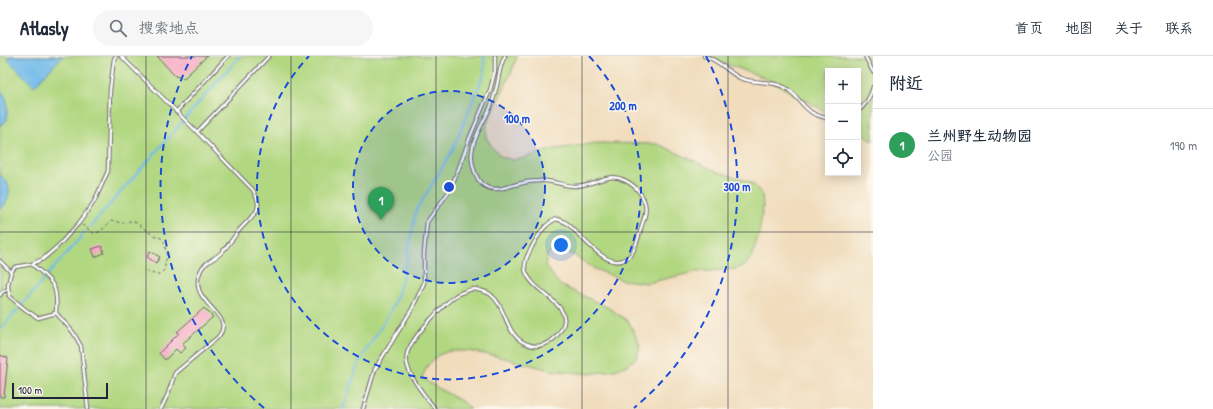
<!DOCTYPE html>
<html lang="zh">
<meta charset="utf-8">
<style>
:root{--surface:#fff;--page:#f6f6f7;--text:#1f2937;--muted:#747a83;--line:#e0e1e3;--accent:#d93025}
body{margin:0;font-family:"Patrick Hand","LXGW WenKai TC",sans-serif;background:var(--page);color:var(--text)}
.controls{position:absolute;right:12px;top:12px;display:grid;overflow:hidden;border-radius:0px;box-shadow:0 2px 10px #0003}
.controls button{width:36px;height:36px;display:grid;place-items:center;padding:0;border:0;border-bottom:1px solid var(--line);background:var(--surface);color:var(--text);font:20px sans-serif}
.scale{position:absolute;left:12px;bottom:10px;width:96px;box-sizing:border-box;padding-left:4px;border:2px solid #22223b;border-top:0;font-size:11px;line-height:14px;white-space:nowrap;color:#22223b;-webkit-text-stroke:3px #fbf7ec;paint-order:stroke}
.you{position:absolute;left:561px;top:189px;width:14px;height:14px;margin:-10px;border:3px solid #fff;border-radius:50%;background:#1a73e8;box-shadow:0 0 0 6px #1a73e833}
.badge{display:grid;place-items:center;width:26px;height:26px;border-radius:50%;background:var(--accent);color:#fff;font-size:13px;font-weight:700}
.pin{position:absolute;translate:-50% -33px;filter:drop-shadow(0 1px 2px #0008)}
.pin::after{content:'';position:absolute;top:21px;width:14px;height:12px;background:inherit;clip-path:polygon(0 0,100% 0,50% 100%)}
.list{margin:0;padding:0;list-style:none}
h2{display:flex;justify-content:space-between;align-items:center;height:52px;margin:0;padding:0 16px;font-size:17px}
h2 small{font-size:13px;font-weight:400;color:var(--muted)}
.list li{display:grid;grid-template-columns:26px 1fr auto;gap:12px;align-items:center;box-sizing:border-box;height:72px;padding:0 16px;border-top:1px solid var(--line)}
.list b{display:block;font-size:15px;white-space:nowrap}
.list p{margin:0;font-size:13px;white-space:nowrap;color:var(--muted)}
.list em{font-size:13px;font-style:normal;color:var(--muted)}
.icon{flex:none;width:22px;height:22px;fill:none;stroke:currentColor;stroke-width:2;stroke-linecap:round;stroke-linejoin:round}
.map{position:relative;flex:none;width:873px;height:353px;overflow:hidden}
header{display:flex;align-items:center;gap:24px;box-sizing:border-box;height:56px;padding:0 20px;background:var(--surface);border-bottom:1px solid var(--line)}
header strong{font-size:19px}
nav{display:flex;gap:22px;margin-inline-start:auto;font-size:14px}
.search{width:280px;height:36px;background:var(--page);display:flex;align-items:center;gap:10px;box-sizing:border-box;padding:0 14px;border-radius:22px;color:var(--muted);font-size:15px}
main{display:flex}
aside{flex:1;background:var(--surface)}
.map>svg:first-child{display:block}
.green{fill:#b1d780;stroke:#6a7c5e}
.water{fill:#70bae9;stroke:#496e92}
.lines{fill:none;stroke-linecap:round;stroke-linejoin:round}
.stream{stroke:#70bae9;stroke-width:2}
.building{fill:#f7a6c3}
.lane-casing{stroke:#6a6368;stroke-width:4.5}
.path{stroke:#6a6368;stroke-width:1;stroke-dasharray:3 3;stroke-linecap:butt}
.lane{stroke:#fff;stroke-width:2.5}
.grid{fill:none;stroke:#22223b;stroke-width:1;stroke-opacity:0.55}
.ring{fill:none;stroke:#1d4ed8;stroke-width:2;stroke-dasharray:7 5}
.centre{fill:#1d4ed8;stroke:#fbf7ec;stroke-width:2}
.ring-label{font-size:12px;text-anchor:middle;font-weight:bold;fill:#1d4ed8;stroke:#fbf7ec;stroke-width:3;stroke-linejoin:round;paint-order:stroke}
</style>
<header>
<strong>Atlasly</strong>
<div class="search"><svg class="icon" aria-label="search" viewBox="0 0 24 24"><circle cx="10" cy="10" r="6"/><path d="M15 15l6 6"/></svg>搜索地点</div>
<nav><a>首页</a><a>地图</a><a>关于</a><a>联系</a></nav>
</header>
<main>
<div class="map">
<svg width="873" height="353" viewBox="0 0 873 353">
<rect width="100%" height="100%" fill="#fbf7ec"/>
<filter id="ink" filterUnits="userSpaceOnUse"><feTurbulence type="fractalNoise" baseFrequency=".025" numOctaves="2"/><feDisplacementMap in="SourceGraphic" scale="8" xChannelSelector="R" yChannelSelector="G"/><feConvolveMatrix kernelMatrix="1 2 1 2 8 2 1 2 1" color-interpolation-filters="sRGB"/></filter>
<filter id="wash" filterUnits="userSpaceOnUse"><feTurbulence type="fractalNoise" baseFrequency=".012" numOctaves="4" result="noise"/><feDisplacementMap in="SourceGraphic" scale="16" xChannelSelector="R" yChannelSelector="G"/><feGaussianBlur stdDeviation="0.9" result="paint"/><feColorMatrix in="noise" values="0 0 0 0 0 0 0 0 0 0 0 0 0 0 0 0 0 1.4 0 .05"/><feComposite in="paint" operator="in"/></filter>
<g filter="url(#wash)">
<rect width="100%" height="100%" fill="#f1dcbc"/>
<path class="green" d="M0 0H517L511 17 487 68 486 81 492 91 500 100 512 104 524 102 550 94 596 87 658 88 718 116 742 123 753 128 762 138 763 150 759 178 752 200 745 210 734 213 695 216 647 227 622 224 595 213 572 198 561 194 548 197 545 209 560 229 609 252 629 266 640 289 637 301 628 309 615 314 590 318 550 314 496 300 468 295H450L438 299 428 309 422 321C437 335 457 339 471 353H0Z
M705 0H873V85L858 74V15H828V57L765 22Z"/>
<path class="water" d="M10 0H63L34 30 7 3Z
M0 34C9 42 7 52 7 64L0 70Z
M0 118C2 121 7 125 8 129 11 138 7 148 0 154Z"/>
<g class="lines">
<path class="stream" d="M90 171 240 0
M0 274 85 176
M343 353 359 306 389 258 398 238 407 203 416 155 452 95 484 18V0"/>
</g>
<g id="blocks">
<path class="building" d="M157 0H207L184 22 175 20Z
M102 190 104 197 95 201 92 193Z
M150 195 160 201 156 207 147 201Z
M204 252 213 261 182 288 186 292 180 297 176 293 165 304 159 297 179 277 177 276Z
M0 299 8 302 4 341H0Z"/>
</g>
</g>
<g filter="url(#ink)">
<use href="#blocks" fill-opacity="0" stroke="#6a6368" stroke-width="1"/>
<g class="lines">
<g class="lane-casing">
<path id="lane" d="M121 0 197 76 253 134C256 140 260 146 257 154 254 160 241 171 237 177 232 184 227 191 221 197 216 202 206 206 202 212 182 248 241 257 217 282L175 317 168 338 161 353
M704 0C720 4 726 15 740 22 754 28 770 24 784 31 795 36 801 49 811 56 815 59 823 61 828 63
M865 0 873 16
M858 55C865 50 871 40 873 31
M176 56 228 0
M197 76 269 0
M0 205 11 216
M32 208C53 227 58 227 56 257L73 276 81 290 88 353
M0 239 2 236 8 233
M56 257 38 262 26 254 9 240 8 229 11 216 15 211 32 208 43 203 58 190 79 167 94 146 108 115 110 34 114 3 116 0
M363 353 375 313 412 253 424 227V197L427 166 450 134 460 109 470 81 490 34 495 15V0
M435 353C425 339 403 316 407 298 410 283 443 249 455 240 459 237 471 233 475 233 479 234 487 236 490 238 508 251 504 282 530 289 536 291 544 289 550 286 555 282 559 278 562 272 575 247 528 236 525 212 524 203 530 195 534 187 540 177 545 168 556 163 560 164 566 166 569 169 583 181 613 223 632 197 638 188 640 173 644 163 647 153 646 146 640 137 633 127 619 119 607 122 595 125 587 130 574 130 562 130 551 123 539 125 532 125 525 126 518 128 510 130 503 133 495 133 488 133 481 129 478 123 463 96 478 77 490 52 493 45 495 37 497 29 499 20 500 8 505 0"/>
</g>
<path class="path" d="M82 169 95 178 102 174 111 165 123 167 130 165 135 166 153 179 161 182 164 185 167 201 165 206V213L160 218 156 219 143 213"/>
<use href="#lane" class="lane"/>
</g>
</g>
<path class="grid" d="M146 0V353M291 0V353M436 0V353M582 0V353M728 0V353M0 176H873"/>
<circle cx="449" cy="131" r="96" fill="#1d4ed8" fill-opacity=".12"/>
<g class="ring">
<circle cx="449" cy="131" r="96"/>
<path d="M589 0A192 192 0 1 1 309 0"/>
<path d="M264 352A288 288 0 0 1 192 0M706 0A288 288 0 0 1 634 352"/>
</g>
<circle cx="449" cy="131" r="6" class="centre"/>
<g class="ring-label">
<text x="623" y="54">200 m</text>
<text x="517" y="67">100 m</text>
<text x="737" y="135">300 m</text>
</g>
</svg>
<div class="controls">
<button>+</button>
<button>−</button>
<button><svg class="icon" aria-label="locate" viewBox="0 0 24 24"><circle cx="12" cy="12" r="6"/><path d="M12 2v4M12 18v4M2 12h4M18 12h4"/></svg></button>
</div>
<div class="scale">100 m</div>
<div class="you"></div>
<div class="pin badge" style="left:381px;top:164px;background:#2e9e5b">1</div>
</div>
<aside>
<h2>附近<small></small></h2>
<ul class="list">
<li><span class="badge" style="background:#2e9e5b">1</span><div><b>兰州野生动物园</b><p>公园</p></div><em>190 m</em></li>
</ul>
</aside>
</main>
